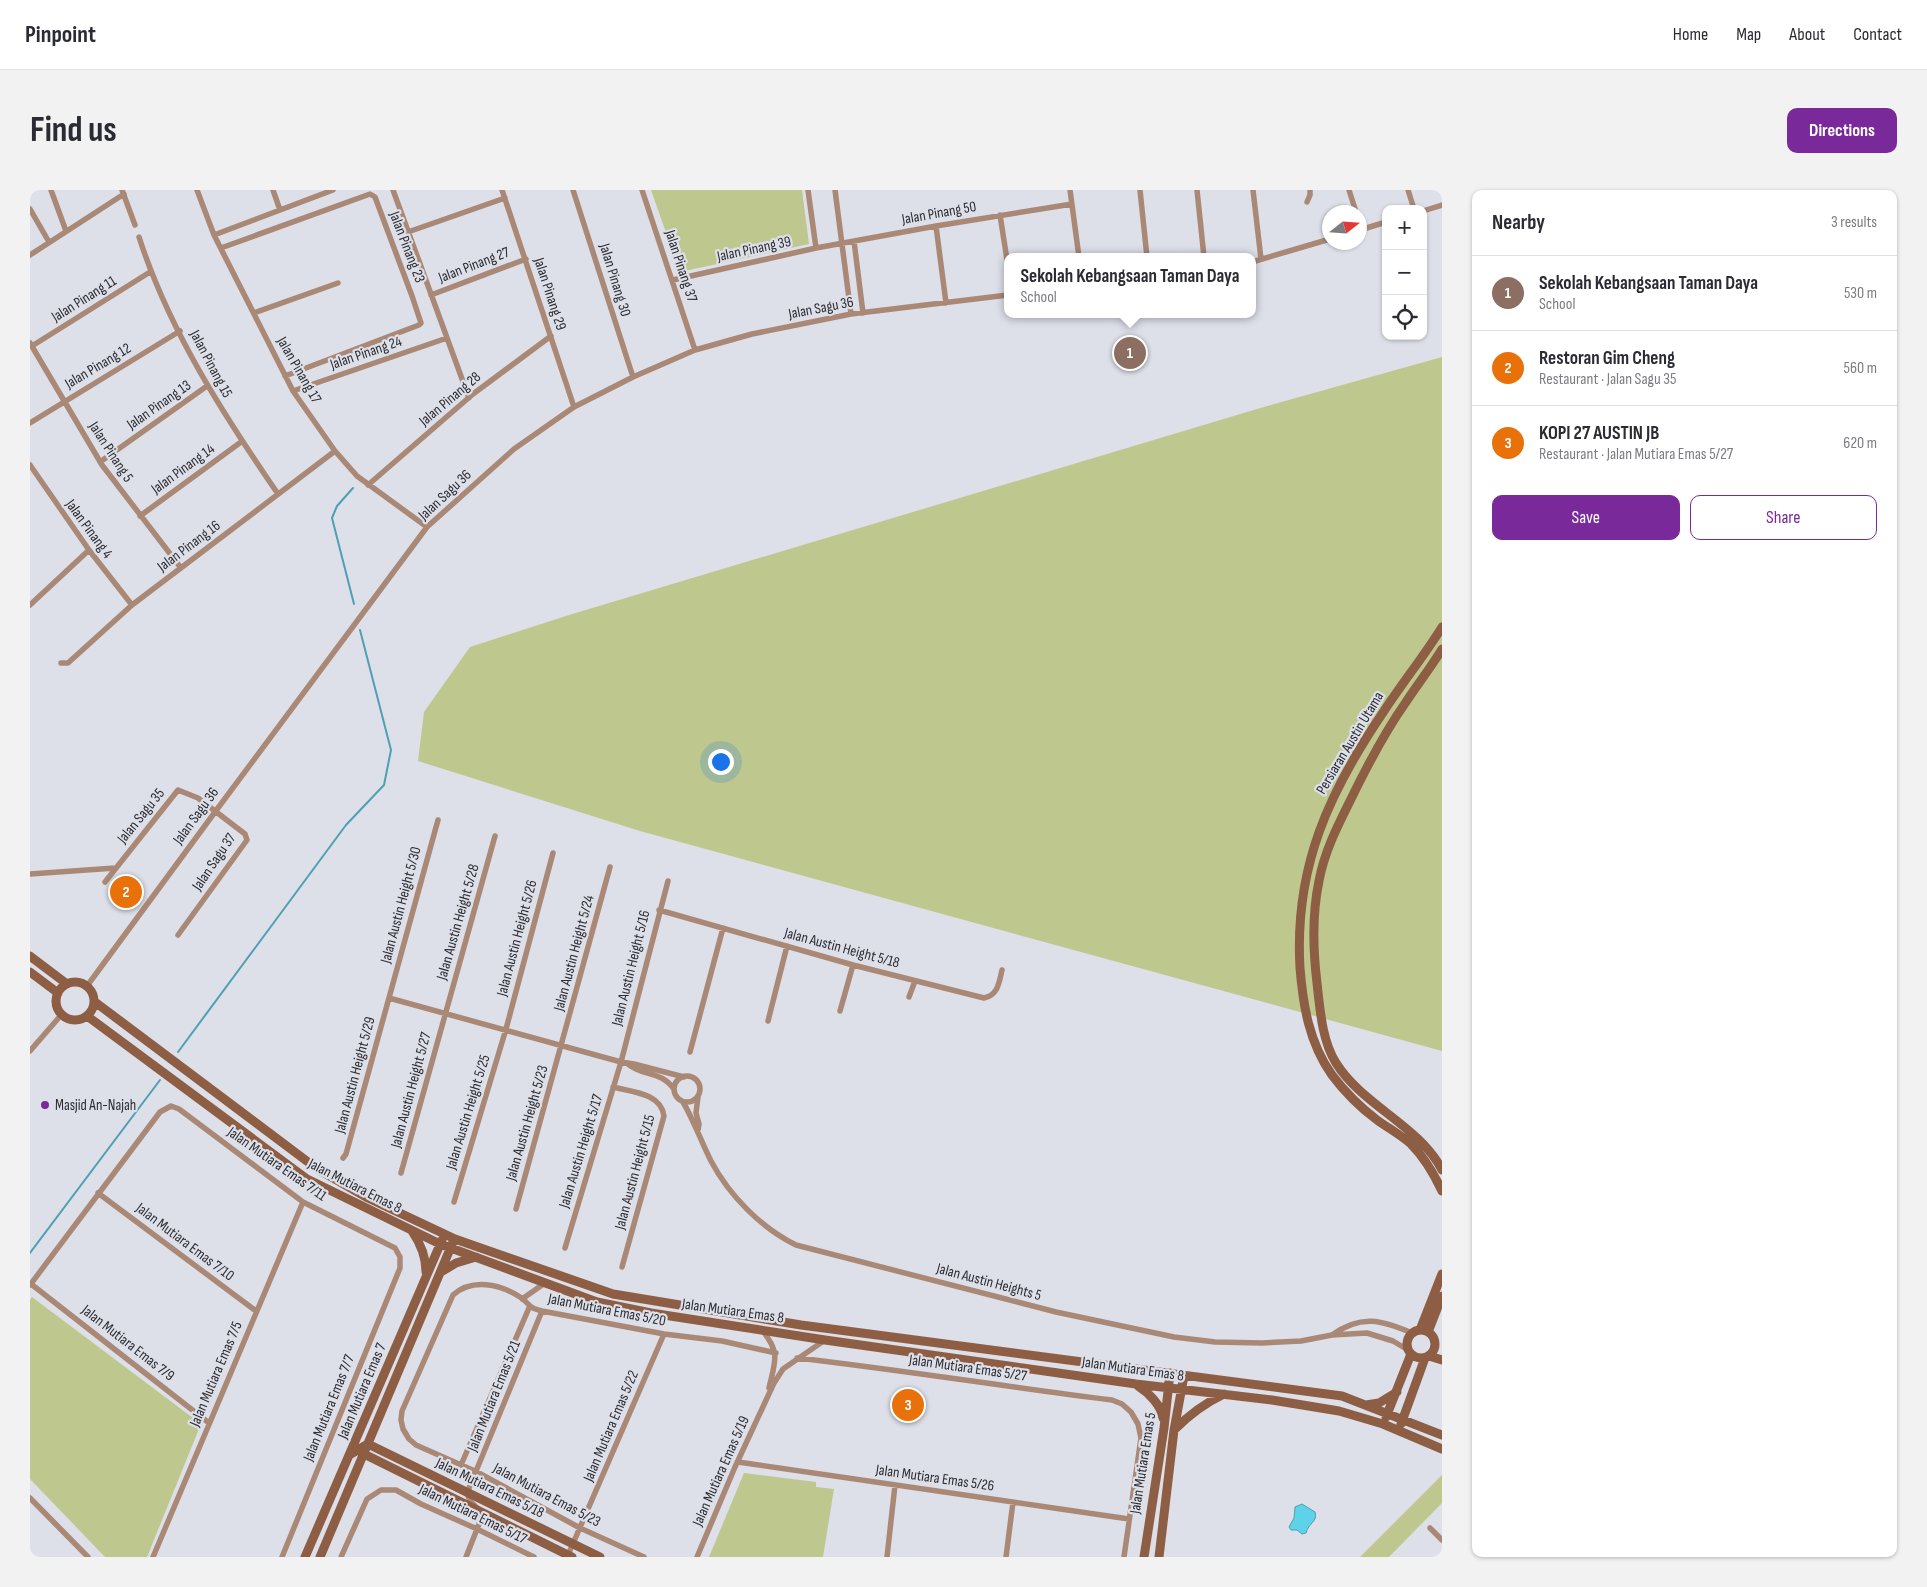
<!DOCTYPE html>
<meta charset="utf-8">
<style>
:root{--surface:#fff;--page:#f2f2f3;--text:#2b2b33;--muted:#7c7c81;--line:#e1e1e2;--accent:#7a299a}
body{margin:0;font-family:"Sofia Sans Condensed",sans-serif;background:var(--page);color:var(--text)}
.controls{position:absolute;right:15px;top:15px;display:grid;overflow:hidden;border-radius:10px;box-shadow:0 1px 4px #0004}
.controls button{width:45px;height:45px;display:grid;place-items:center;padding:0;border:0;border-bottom:1px solid var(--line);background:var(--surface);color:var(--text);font:25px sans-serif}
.compass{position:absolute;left:1292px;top:15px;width:45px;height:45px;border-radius:50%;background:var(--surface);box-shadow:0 1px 4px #0004;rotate:73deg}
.you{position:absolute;left:690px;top:571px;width:18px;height:18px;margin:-12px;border:4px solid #fff;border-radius:50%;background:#1a73e8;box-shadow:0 0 0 8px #1a73e833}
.badge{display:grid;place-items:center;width:32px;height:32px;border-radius:50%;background:var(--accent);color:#fff;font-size:16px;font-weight:700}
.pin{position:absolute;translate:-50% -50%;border:2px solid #fff;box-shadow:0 1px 5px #0006}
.popup{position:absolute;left:974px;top:63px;width:252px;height:65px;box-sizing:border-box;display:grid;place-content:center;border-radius:10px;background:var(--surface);filter:drop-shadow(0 1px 4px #0005);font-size:16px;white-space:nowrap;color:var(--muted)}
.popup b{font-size:19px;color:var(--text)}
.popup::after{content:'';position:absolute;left:50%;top:100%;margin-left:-10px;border:10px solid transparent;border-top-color:var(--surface)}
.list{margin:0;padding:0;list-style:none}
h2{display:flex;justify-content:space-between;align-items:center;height:65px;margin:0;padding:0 20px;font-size:21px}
h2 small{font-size:16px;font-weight:400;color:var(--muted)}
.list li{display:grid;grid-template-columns:32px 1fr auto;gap:15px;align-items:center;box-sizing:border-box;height:75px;padding:0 20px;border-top:1px solid var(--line)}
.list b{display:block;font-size:19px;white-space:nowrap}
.list p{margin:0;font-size:16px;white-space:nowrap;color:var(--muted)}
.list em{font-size:16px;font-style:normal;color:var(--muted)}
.actions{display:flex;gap:10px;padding:15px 20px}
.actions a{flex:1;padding:11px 0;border:1px solid var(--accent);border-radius:10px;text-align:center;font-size:18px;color:var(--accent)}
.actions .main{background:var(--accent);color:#fff}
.icon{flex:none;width:28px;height:28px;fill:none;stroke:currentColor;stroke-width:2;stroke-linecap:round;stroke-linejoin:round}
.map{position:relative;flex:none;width:1412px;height:1367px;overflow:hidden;border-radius:10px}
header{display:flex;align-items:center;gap:30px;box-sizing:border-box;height:70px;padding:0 25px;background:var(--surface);border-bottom:1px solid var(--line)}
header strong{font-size:24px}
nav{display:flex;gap:28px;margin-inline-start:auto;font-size:18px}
.intro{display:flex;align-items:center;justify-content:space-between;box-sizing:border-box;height:120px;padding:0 30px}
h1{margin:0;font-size:35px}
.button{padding:12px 22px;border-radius:10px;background:var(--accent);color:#fff;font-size:18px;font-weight:700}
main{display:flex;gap:30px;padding:0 30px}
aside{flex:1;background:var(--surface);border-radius:10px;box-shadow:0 1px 4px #0004}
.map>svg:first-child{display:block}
.green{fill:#bec88e}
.water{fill:#5ed2e8;stroke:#4fa0b1}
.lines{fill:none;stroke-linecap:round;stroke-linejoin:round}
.stream{stroke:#4fa0b1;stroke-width:2}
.street{stroke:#aa8876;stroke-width:5.5}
.secondary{stroke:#8e5e44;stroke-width:9}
.poi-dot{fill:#7a299a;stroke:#dddfe9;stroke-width:2}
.labels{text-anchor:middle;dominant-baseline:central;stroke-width:4.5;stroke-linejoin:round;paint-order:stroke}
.street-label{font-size:15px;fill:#2c2d31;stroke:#dddfe9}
.poi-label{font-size:15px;fill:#2c2d31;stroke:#dddfe9;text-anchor:start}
</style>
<header>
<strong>Pinpoint</strong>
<nav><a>Home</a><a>Map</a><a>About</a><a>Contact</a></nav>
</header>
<div class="intro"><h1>Find us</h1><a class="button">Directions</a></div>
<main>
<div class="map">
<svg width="1412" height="1367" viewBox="0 0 1412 1367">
<rect width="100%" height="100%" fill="#dddfe9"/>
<path class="green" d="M621 0H772L779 54 650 82Z
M1412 167V861L610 641 388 571 394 522 440 457 539 425 1227 219Z
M2 1107 171 1234 117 1367H75L0 1289V1110Z
M714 1283 786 1292V1297L804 1299 793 1367H679Z
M1412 1285V1313L1359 1367H1330Z"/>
<path class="water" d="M1272 1314 1285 1322C1288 1332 1279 1332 1276 1343L1272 1344 1267 1340H1261L1259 1337 1264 1328 1265 1317Z"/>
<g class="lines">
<path class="stream" d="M323 298 307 316 302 328 324 414
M148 862 316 635 354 595 361 560 330 440
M0 1063 130 890"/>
<path class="street" d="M21 0 36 41
M92 0 105 35
M167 0 184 45 263 201 305 261 327 286 397 337
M243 0 250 20
M363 0 439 208
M472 0 544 217
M543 0 603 187
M612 0 665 160
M778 0 786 58
M805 0 821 124
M1040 0 1049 67
M1110 0 1117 67
M1167 0 1174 67
M1223 0 1231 69
M1319 0 1326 22
M1378 0 1384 19
M1277 12 1280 5V0
M0 19 19 52
M1393 21 1412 15
M970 25 978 76
M906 36 916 113
M1330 40 1356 32
M378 42 475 8
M184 45 303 0
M109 47C139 140 193 224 248 304
M824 51 833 123
M191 58 340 4 345 7 382 106 391 133 389 135 255 186
M0 65 94 4
M1222 72 1300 49
M643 90 786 58 906 36 1042 14
M401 105 496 69
M224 123 308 93
M0 153 72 275 151 378
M2 156 120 82
M263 201 417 148
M0 233 150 141
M70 272 177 196
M0 275 59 360 102 415
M338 295 443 204 521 146
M110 326 211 252
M0 415 59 360
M31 473H38L102 415 305 261
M0 684 85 678
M75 692 148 600 168 608 215 644 217 650 148 745
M629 720 823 775 954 808C968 805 969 793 972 780
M57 796 185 622 397 337 484 259 544 217 603 187 665 160 722 144 821 124 978 105
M879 807 885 791
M359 808 591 872 604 874 654 887
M810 821 823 775
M738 831 757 756
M0 861 32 824
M660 862 693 738
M598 874C614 887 630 880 644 899
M644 899a13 13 0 1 1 26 0a13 13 0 1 1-26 0Z
M583 897C602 902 631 903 634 926L592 1077
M653 912C664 931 671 951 681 971 699 1005 731 1038 766 1055L1026 1122 1144 1147 1185 1152 1232 1153 1271 1151 1302 1145 1337 1143 1363 1151 1378 1160
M668 940 669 934 666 923 668 907
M313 968 316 964 408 630
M371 983 465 646
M68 1003 226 1121
M424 1012 476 839 523 663
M486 1019 580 677
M535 1058 591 872 638 691
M1 1094 179 1233
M0 1095 130 922 141 916 149 919 273 1012 365 1058 370 1067V1078L252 1367
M492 1109 515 1093
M732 1140C751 1163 745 1171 739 1198
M1302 1145C1331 1124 1352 1130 1382 1143
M767 1168C872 1180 977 1197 1082 1210L1092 1214 1101 1222 1108 1234 1111 1248 1094 1367
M708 1272 1099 1329
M431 1275 499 1118
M0 1308 58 1367
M1400 1338 1412 1350
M538 1365 634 1144
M123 1367 273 1012
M311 1367 337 1309 351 1300H366L391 1314 447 1339 504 1367
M436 1367 453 1324 440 1311 437 1303 512 1121
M614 1367 550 1338 447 1282 386 1255 379 1249 373 1239 371 1230 372 1221 423 1105C442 1088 470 1094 490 1107 502 1115 496 1117 512 1121L634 1144 692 1151 746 1163
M667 1367 705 1277 744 1193 753 1179 795 1150
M857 1367 865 1295
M976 1367 983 1312"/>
<path class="secondary" d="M1412 437C1394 466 1373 492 1354 521 1299 602 1264 677 1270 778 1273 815 1279 853 1302 885 1314 901 1331 918 1347 930 1358 938 1371 945 1381 954 1395 968 1404 984 1412 1001
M1412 459C1401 477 1388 494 1376 512 1354 543 1337 576 1320 611 1307 637 1294 663 1289 691 1282 724 1283 760 1287 793 1290 819 1292 851 1306 873 1333 916 1390 936 1412 980
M0 766 37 794
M0 782 28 803
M26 811a19 19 0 1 1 38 0a19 19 0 1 1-38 0Z
M65 812 286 978 338 1008 425 1049 583 1104 771 1135 1312 1206 1412 1245
M57 826 277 989 410 1054 567 1112 621 1123 795 1150 1106 1194 1242 1210 1309 1221 1353 1234 1412 1259
M382 1041C391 1054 396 1067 396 1082
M411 1082 426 1073 446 1067
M1377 1154a14 14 0 1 1 28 0a14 14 0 1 1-28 0Z
M1390 1140 1412 1084
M1398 1142 1412 1106
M1399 1166 1412 1170
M1108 1196C1119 1203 1131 1215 1133 1228
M1336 1215 1349 1213 1367 1202
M1356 1227 1381 1164
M1371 1234 1395 1168
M1144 1240C1159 1225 1175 1213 1194 1204
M332 1260 334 1264 542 1367
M319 1265 338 1254 570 1367
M275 1367 412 1050
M290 1367 423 1052
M1114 1367 1134 1238 1140 1183
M1129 1367 1144 1240 1154 1186"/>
</g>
<circle class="poi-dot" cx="15" cy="915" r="5"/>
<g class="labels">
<g class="street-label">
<text transform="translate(909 23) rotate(-10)">Jalan Pinang 50</text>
<text transform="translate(377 57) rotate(69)">Jalan Pinang 23</text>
<text transform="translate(724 59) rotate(-12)">Jalan Pinang 39</text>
<text transform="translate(444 75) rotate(-21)">Jalan Pinang 27</text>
<text transform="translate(651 76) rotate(72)">Jalan Pinang 37</text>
<text transform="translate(585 90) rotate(73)">Jalan Pinang 30</text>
<text transform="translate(520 104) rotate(72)">Jalan Pinang 29</text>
<text transform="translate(54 109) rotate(-32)">Jalan Pinang 11</text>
<text transform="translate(791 118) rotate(-11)">Jalan Sagu 36</text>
<text transform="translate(336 163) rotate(-19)">Jalan Pinang 24</text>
<text transform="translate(181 174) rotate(62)">Jalan Pinang 15</text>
<text transform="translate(68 176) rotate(-31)">Jalan Pinang 12</text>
<text transform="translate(269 180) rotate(60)">Jalan Pinang 17</text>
<text transform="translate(420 209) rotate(-40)">Jalan Pinang 28</text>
<text transform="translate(129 215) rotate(-35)">Jalan Pinang 13</text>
<text transform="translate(81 262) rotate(57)">Jalan Pinang 5</text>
<text transform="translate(153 279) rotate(-36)">Jalan Pinang 14</text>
<text transform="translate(415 305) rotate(-43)">Jalan Sagu 36</text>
<text transform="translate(59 339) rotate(54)">Jalan Pinang 4</text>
<text transform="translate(159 356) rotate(-37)">Jalan Pinang 16</text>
<text transform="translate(1320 553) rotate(-59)">Persiaran Austin Utama</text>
<text transform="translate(111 626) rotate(-51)">Jalan Sagu 35</text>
<text transform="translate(166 626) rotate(-54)">Jalan Sagu 36</text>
<text transform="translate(184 672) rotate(-56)">Jalan Sagu 37</text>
<text transform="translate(371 715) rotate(-75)">Jalan Austin Height 5/30</text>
<text transform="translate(428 732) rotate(-74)">Jalan Austin Height 5/28</text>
<text transform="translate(487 748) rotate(-75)">Jalan Austin Height 5/26</text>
<text transform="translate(812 758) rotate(15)">Jalan Austin Height 5/18</text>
<text transform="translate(544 763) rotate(-75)">Jalan Austin Height 5/24</text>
<text transform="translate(601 778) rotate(-76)">Jalan Austin Height 5/16</text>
<text transform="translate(325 885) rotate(-75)">Jalan Austin Height 5/29</text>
<text transform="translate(381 900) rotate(-75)">Jalan Austin Height 5/27</text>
<text transform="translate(438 922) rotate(-73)">Jalan Austin Height 5/25</text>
<text transform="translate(497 933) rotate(-74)">Jalan Austin Height 5/23</text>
<text transform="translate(551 961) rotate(-73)">Jalan Austin Height 5/17</text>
<text transform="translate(247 974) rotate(35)">Jalan Mutiara Emas 7/11</text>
<text transform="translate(605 982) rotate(-75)">Jalan Austin Height 5/15</text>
<text transform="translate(325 996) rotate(27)">Jalan Mutiara Emas 8</text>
<text transform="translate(155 1052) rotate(37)">Jalan Mutiara Emas 7/10</text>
<text transform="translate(959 1092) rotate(15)">Jalan Austin Heights 5</text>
<text transform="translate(577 1120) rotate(11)">Jalan Mutiara Emas 5/20</text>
<text transform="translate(703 1121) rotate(8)">Jalan Mutiara Emas 8</text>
<text transform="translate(98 1153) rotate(38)">Jalan Mutiara Emas 7/9</text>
<text transform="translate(938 1178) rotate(8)">Jalan Mutiara Emas 5/27</text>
<text transform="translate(1103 1179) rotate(8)">Jalan Mutiara Emas 8</text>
<text transform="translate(186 1184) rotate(-67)">Jalan Mutiara Emas 7/5</text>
<text transform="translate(332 1201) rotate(-67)">Jalan Mutiara Emas 7</text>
<text transform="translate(464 1206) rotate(-68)">Jalan Mutiara Emas 5/21</text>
<text transform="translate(299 1218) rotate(-68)">Jalan Mutiara Emas 7/7</text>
<text transform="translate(581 1236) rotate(-67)">Jalan Mutiara Emas 5/22</text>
<text transform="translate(1113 1273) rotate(-81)">Jalan Mutiara Emas 5</text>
<text transform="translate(691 1281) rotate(-66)">Jalan Mutiara Emas 5/19</text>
<text transform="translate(905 1288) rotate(8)">Jalan Mutiara Emas 5/26</text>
<text transform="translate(460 1298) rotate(26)">Jalan Mutiara Emas 5/18</text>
<text transform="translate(517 1305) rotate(28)">Jalan Mutiara Emas 5/23</text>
<text transform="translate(443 1324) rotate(26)">Jalan Mutiara Emas 5/17</text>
</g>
<g class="poi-label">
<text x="25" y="915">Masjid An-Najah</text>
</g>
</g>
</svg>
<div class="controls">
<button>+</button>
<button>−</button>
<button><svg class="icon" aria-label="locate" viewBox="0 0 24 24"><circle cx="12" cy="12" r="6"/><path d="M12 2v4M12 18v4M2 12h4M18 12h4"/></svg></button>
</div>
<svg class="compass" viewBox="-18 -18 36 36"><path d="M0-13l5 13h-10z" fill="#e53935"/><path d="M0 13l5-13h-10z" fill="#7c7c81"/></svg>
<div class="you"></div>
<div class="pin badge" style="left:1100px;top:163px;background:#8d6e63">1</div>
<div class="popup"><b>Sekolah Kebangsaan Taman Daya</b>School</div>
<div class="pin badge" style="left:96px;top:702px;background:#e8710a">2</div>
<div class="pin badge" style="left:878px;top:1215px;background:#e8710a">3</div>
</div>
<aside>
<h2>Nearby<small>3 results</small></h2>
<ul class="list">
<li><span class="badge" style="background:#8d6e63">1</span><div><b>Sekolah Kebangsaan Taman Daya</b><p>School</p></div><em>530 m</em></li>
<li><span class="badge" style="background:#e8710a">2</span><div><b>Restoran Gim Cheng</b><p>Restaurant · Jalan Sagu 35</p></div><em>560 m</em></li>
<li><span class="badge" style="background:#e8710a">3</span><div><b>KOPI 27 AUSTIN JB</b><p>Restaurant · Jalan Mutiara Emas 5/27</p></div><em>620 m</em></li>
</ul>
<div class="actions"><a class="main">Save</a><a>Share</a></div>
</aside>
</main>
